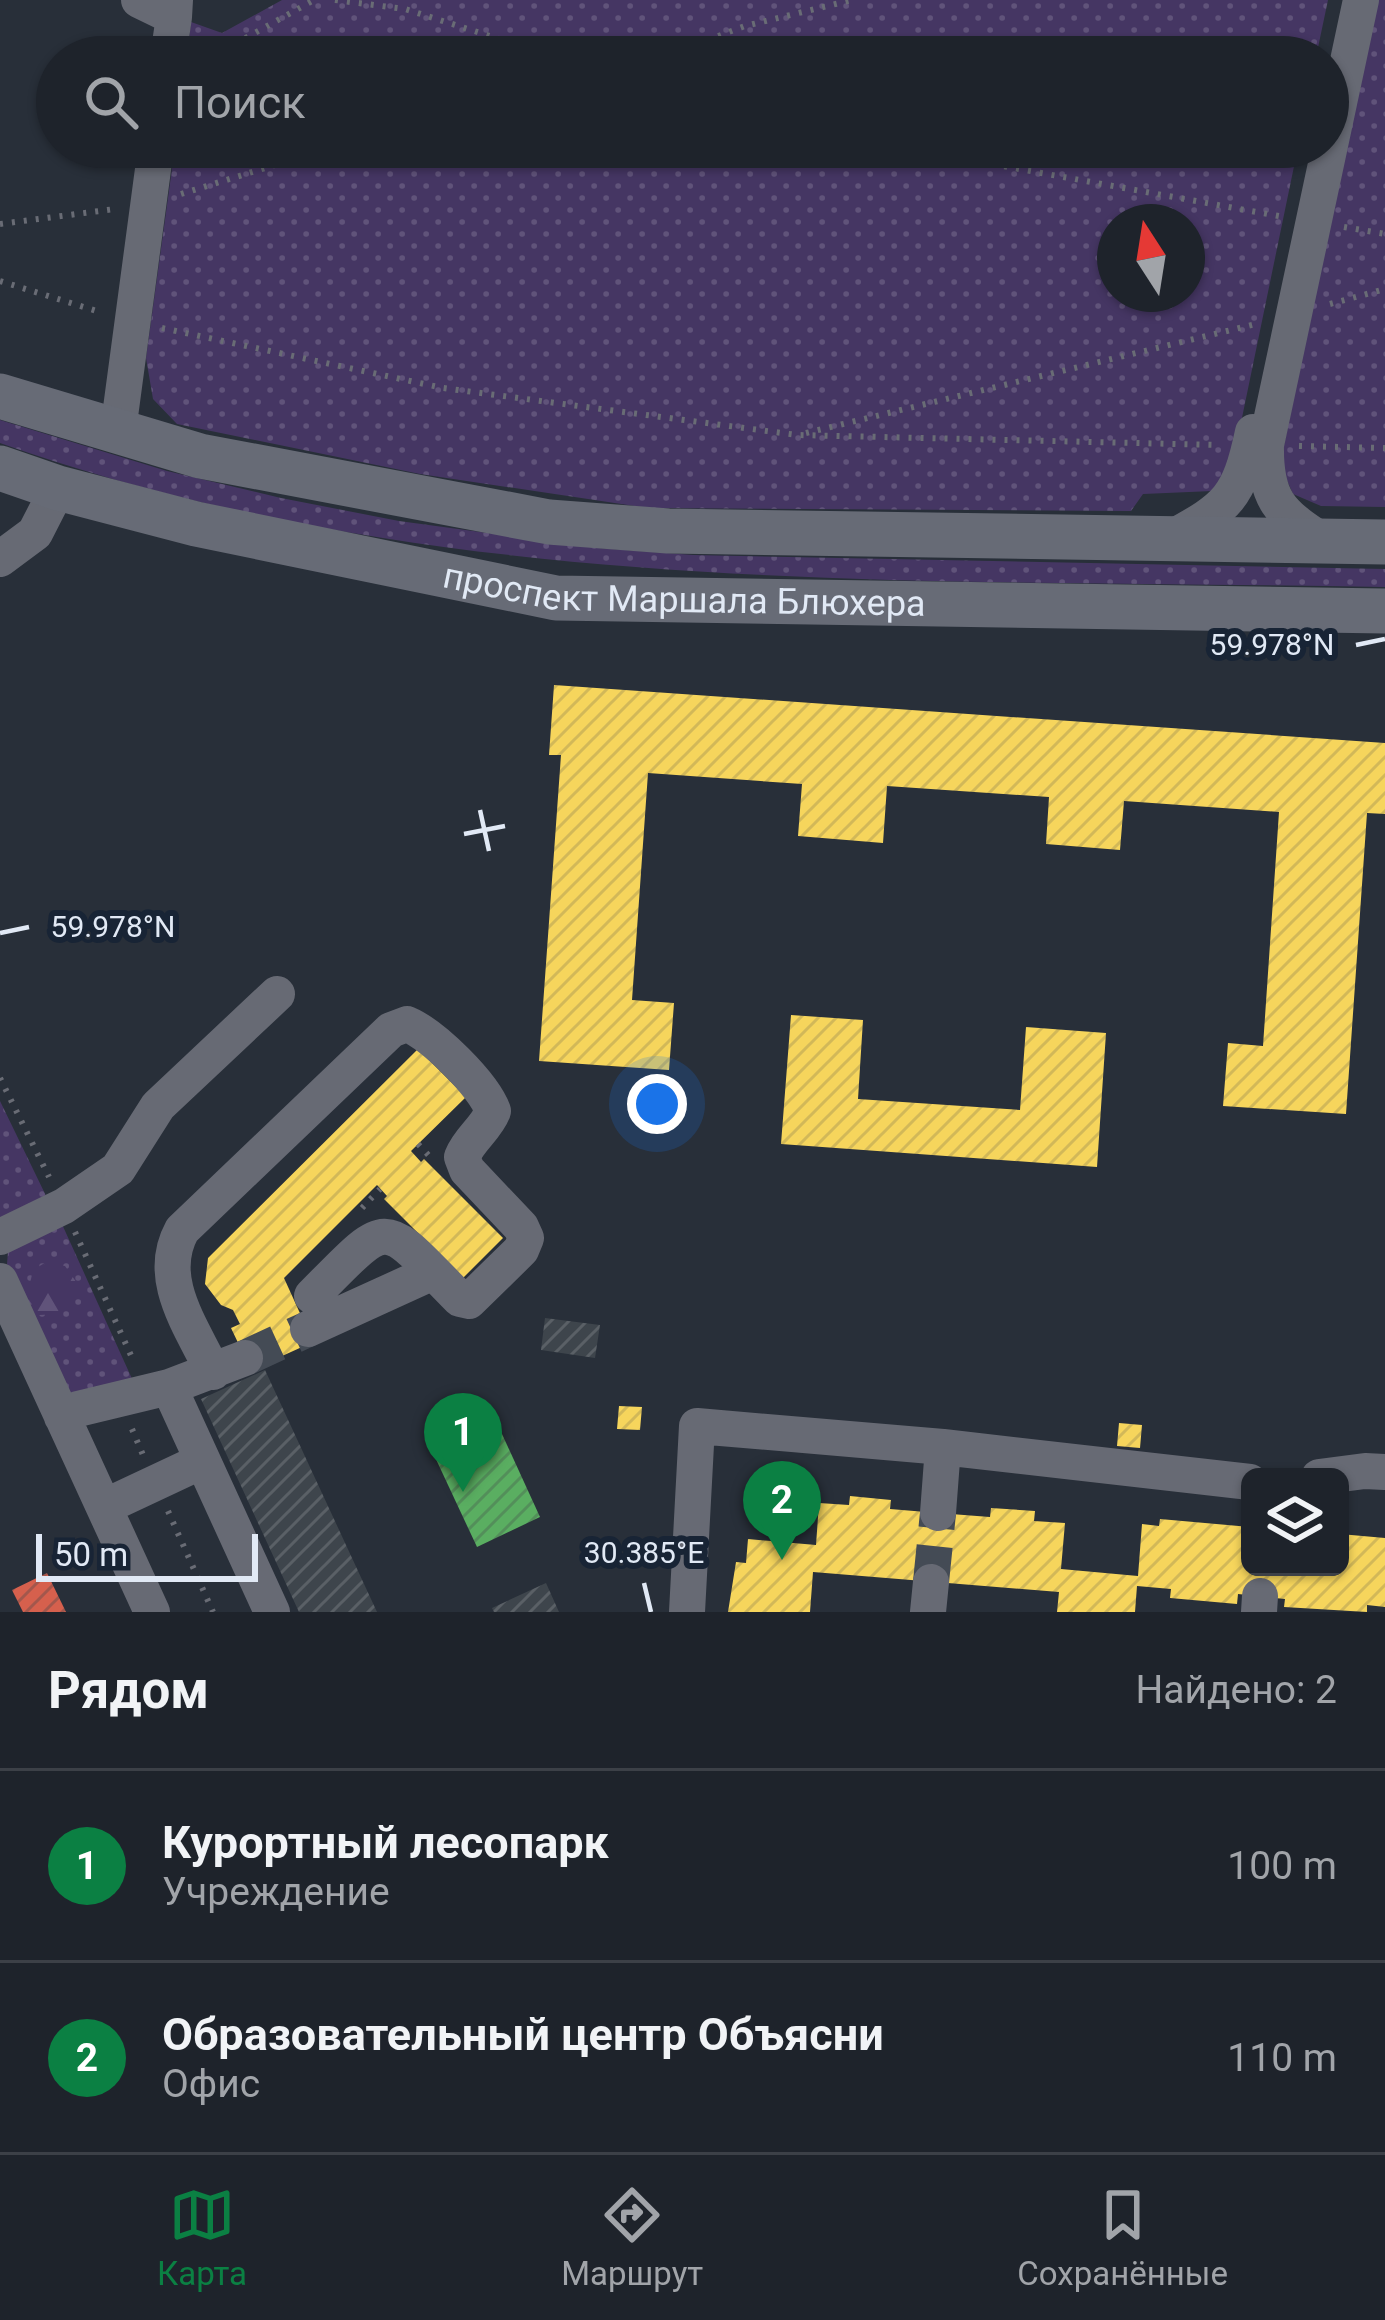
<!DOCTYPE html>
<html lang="ru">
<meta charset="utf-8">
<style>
:root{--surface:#1e232b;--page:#2b2f37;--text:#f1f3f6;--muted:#a1a4a9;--line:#3c4047;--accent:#0b8043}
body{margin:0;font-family:Roboto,sans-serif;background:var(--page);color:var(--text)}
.controls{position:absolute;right:36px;bottom:36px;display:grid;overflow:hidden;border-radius:18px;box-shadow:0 3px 9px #0004}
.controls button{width:108px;height:108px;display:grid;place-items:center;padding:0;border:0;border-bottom:3px solid var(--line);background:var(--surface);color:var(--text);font:60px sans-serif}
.compass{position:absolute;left:1097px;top:204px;width:108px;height:108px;border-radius:50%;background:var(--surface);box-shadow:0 3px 9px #0004;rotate:348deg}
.scale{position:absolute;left:36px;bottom:30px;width:222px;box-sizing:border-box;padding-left:12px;border:6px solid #e1e9f5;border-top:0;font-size:33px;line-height:42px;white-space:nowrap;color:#e1e9f5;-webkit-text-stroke:9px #182435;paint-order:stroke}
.you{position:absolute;left:657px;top:1104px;width:42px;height:42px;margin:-30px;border:9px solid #fff;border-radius:50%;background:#1a73e8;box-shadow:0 0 0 18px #1a73e833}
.badge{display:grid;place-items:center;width:78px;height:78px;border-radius:50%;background:var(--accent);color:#fff;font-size:39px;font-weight:700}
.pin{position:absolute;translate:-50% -99px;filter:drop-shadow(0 3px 6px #0008)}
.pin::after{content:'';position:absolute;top:63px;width:42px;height:36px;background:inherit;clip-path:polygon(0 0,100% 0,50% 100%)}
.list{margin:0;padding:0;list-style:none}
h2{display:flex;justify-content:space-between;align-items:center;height:156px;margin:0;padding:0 48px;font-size:51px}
h2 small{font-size:39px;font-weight:400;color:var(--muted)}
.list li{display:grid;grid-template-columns:78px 1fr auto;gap:36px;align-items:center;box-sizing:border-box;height:192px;padding:0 48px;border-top:3px solid var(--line)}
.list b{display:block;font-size:45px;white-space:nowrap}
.list p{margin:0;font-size:39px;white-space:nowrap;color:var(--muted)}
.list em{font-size:39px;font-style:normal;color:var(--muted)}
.icon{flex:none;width:66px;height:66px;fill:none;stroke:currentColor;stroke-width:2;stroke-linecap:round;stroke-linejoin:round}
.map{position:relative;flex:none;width:1385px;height:1612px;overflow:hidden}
.search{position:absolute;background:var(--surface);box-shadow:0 3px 9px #0004;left:36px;right:36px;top:36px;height:132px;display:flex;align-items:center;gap:30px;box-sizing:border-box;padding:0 42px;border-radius:66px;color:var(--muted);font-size:45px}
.sheet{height:540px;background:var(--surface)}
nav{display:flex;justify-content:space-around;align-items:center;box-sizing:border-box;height:168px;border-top:3px solid var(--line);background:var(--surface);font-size:33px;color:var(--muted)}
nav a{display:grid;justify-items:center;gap:6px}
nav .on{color:var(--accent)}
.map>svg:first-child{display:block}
.grass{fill:url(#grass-dots);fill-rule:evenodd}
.forest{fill:url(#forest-firs)}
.homes{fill:url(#homes-hatch)}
.shops{fill:url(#shops-hatch)}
.public{fill:url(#public-hatch)}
.building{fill:url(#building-hatch)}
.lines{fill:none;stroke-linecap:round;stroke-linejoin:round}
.minor-tunnel{stroke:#444b55;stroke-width:36;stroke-dasharray:36 18;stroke-linecap:butt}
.path{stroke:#696c75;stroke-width:6;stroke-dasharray:3 9;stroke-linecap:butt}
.minor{stroke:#676a74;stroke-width:36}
.major{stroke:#676b76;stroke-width:45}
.ticks{fill:none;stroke:#e1e9f5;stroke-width:4.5}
.labels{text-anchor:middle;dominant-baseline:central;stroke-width:12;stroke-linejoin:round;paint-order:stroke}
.street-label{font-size:36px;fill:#e1e9f5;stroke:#182435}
.ticks-label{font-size:30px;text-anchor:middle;fill:#e1e9f5;stroke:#182435;stroke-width:12;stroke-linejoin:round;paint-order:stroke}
</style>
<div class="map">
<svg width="1385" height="1612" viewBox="0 0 1385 1612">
<defs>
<pattern id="grass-dots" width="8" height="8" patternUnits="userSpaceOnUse" patternTransform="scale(3)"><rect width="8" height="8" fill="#453663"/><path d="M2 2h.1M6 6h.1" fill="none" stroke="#60537a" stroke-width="1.8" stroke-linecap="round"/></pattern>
<pattern id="forest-firs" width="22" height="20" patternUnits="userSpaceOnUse" patternTransform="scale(3)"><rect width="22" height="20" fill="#453663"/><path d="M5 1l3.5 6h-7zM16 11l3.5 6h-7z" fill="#60537a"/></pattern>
<pattern id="homes-hatch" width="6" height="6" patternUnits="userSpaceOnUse" patternTransform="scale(3)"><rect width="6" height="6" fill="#f6d55c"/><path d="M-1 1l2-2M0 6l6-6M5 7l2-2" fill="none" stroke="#d2b858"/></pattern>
<pattern id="shops-hatch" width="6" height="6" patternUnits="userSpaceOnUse" patternTransform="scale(3)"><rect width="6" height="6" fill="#d6604d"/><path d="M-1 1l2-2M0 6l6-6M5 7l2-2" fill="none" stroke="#a3574c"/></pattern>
<pattern id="public-hatch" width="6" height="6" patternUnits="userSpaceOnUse" patternTransform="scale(3)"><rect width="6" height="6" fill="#5aae61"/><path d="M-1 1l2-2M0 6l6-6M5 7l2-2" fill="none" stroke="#538f5a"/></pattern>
<pattern id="building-hatch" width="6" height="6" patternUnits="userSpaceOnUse" patternTransform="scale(3)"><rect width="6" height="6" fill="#3e454c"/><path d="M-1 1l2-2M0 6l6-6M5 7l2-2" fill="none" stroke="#5a6066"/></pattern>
</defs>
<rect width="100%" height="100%" fill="#282f39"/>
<path class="grass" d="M282 0H1328L1316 57H187L191 22 222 33Z
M1375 0H1385V507L1321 506 1293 494 1282 469 1284 445Z
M175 147H1298L1232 466 1212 491 1143 494 1131 511 648 508 420 474 177 424 153 399 146 358ZM1115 222H1187V294H1115Z
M0 420 167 471 281 498 399 521 598 548 693 555 1385 569V587C923 578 442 600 0 443Z
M0 1101 49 1202 0 1221Z
M61 1222 133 1381 68 1398 7 1264 8 1252Z"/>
<path class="forest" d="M43 1264 65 1266 81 1289 60 1314 39 1315 27 1297 33 1270Z"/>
<path class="homes" d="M554 685 1385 743V814L1367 813 1346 1114 1223 1106 1228 1043 1263 1046 1279 812 1124 801 1120 850 1046 844 1049 797 887 786 883 843 798 836 802 784 648 773 632 1000 674 1003 669 1070 539 1061 561 755H549Z
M791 1015 863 1020 858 1099 1020 1110 1026 1027 1106 1033 1097 1167 781 1144Z
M418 1049 466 1097 411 1151 421 1162 424 1159 503 1238 463 1278 384 1199 387 1196 377 1185 284 1278 313 1342 251 1370 231 1328 240 1324 233 1310 221 1305 205 1284 208 1258Z
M619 1406 642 1407 640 1430 617 1429Z
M1119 1423 1142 1425 1140 1448 1117 1446Z
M850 1496 891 1500 890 1509 938 1513 990 1517 991 1508 1035 1511 1034 1521 1065 1523 1061 1569 1138 1576 1142 1524 1159 1526 1160 1519 1250 1527V1567H1340V1534L1385 1538V1607L1367 1605V1612L1284 1607 1285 1599 1238 1594 1237 1604 1170 1598 1171 1589 1137 1586 1135 1612H1057L1059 1592 813 1572 810 1612H728L736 1562 746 1563 748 1539 816 1545 819 1503 849 1505Z"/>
<path class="shops" d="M47 1573 66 1612H23L12 1590Z"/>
<path class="public" d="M491 1410 540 1517 477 1547 427 1440Z"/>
<path class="building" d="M545 1318 600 1325 595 1358 541 1350Z
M265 1370 377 1612H299L201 1399Z
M546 1583 559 1612H494L492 1608Z"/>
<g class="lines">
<path class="minor-tunnel" d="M245 1358 308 1329
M931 1582 938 1513"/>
<path class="path" d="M335 0 405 9 556 57
M199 50 242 40 314 0
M662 57 745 26 852 0
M898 147 1284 217
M181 194 333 147
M0 224 115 209
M1344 227 1385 234
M0 281 103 313
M1330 304 1385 289
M162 328 443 388 797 435 1219 445
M806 433 1260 323
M1299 446 1385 448
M0 1078 49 1177
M418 1144 432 1159
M362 1208 380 1189
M75 1232 134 1362
M132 1429 143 1455
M168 1511 213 1612"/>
<path class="minor" d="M139 0 174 17 175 0
M168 57 174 17
M118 431 156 147
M1171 538C1228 507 1239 498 1253 432
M1323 541C1279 513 1265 499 1266 445L1361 0
M0 559 35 533 58 488
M0 1237 64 1206 118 1169 158 1106 277 994
M0 1281 152 1612
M308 1329 433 1272
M213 1372C192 1327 155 1279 182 1230L391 1030 407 1024C433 1035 483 1084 493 1111 486 1129 469 1139 462 1157L467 1170 521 1227 526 1238 521 1250 469 1301 460 1299C380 1218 392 1215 312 1296
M169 1387 272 1612
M62 1417 78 1409 169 1387 245 1358
M1319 1477 1365 1471 1385 1472
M104 1507 202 1461
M938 1513 943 1447
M687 1612 697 1426 943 1447 1250 1482
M928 1612 931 1582
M1259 1612 1260 1596"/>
<g class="major">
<path d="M0 396 200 456 549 522 668 531 1385 542"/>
<path id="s1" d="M0 468 58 488 196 524 556 598 1385 611"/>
</g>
</g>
<path class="ticks" d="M1356 645 1385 639M480 810 489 851M464 834 505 826M0 933 29 927M644 1583 651 1612"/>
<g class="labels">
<g class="street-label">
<text stroke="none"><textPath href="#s1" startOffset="699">проспект Маршала Блюхера</textPath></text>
</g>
</g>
<g class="ticks-label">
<text x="1272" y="655">59.978°N</text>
<text x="113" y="937">59.978°N</text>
<text x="644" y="1563">30.385°E</text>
</g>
</svg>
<div class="controls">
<button><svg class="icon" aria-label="layers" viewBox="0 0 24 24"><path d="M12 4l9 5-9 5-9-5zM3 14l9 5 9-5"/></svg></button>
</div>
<svg class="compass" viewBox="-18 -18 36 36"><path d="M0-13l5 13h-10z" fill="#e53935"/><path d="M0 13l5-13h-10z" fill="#a1a4a9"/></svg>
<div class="scale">50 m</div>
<div class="you"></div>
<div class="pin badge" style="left:463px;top:1492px">1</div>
<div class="pin badge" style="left:782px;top:1560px">2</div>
<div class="search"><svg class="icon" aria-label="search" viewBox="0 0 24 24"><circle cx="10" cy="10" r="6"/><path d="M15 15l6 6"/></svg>Поиск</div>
</div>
<section class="sheet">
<h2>Рядом<small>Найдено: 2</small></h2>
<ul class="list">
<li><span class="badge">1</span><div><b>Курортный лесопарк</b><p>Учреждение</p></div><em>100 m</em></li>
<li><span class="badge">2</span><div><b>Образовательный центр Объясни</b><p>Офис</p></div><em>110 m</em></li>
</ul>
</section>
<nav>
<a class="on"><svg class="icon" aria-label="map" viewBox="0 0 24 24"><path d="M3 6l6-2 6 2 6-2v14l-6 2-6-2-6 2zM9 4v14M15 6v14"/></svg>Карта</a>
<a><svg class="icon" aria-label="directions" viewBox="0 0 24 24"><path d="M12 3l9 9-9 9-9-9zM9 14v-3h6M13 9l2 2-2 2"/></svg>Маршрут</a>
<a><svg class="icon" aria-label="saved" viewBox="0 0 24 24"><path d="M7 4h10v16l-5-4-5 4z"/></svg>Сохранённые</a>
</nav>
